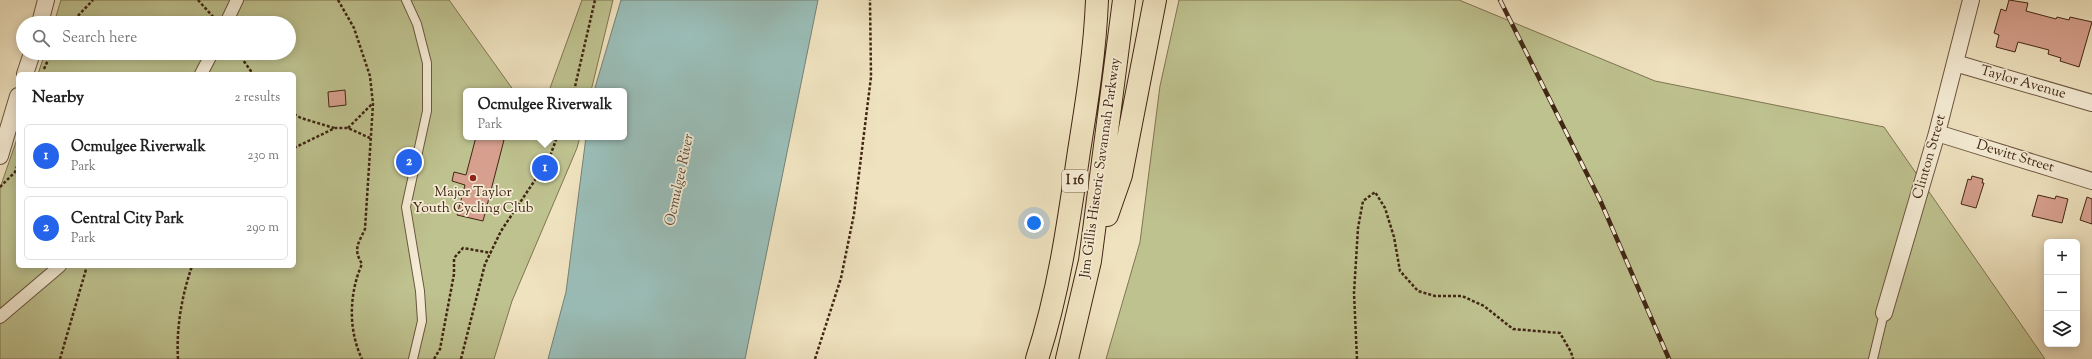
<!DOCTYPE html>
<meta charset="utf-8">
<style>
:root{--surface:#fff;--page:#f6f6f6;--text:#222;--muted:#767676;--line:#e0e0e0;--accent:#2563eb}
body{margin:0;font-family:"Sorts Mill Goudy",serif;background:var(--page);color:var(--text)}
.controls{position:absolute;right:12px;bottom:12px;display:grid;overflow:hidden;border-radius:6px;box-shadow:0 2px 10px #0003}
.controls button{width:36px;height:36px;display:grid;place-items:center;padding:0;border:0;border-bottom:1px solid var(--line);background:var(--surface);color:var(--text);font:20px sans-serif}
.you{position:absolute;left:1034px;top:223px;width:14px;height:14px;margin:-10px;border:3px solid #fff;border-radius:50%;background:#1a73e8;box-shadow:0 0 0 6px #1a73e833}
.badge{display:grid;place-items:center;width:26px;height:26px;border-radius:50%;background:var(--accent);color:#fff;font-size:13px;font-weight:700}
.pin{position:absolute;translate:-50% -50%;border:2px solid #fff;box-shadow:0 1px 4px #0006}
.popup{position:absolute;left:463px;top:88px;width:164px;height:52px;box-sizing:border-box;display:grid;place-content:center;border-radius:6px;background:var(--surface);filter:drop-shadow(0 1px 3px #0005);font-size:13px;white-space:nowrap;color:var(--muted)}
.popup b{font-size:15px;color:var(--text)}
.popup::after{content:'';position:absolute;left:50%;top:100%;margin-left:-8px;border:8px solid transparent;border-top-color:var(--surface)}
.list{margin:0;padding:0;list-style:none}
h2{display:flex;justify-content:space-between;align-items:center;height:52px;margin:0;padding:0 16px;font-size:17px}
h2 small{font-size:13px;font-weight:400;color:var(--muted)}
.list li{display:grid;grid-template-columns:26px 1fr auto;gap:12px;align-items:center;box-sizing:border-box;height:64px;margin:0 8px 8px;padding:0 8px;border:1px solid var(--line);border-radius:6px}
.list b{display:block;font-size:15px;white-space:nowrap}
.list p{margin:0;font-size:13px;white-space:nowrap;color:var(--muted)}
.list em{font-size:13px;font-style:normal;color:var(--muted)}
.icon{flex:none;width:22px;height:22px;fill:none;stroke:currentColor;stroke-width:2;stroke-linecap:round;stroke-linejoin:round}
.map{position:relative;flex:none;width:2092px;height:359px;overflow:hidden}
.search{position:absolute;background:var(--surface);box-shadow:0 2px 10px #0003;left:16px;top:16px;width:280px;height:44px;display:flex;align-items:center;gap:10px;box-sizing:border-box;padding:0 14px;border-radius:22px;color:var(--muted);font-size:15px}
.panel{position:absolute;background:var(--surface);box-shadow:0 2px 10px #0003;left:16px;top:72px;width:280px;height:196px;border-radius:6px}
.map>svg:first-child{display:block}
.green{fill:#bec28f;stroke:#807452}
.water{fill:#9abdb7;stroke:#768176}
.building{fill:#d7a08e;stroke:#412614}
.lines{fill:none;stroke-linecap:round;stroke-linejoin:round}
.service-casing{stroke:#6c553f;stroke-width:10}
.pedestrian-casing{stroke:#6c553f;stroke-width:14}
.minor-casing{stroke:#6c553f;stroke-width:18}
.motorway-casing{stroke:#412614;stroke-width:24}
.path{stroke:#412614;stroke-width:2.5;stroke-dasharray:3 2;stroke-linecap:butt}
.service{stroke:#f5ecd5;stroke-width:8}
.pedestrian{stroke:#f5ecd5;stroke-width:12}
.minor{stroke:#f5ecd5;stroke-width:16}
.motorway{stroke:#efe2bf;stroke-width:22}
.rail-casing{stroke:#412614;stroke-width:4.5}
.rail{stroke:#f5ecd5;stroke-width:3;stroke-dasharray:9;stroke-linecap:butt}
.poi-dot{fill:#8f2418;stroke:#f5ecd5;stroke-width:1.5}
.labels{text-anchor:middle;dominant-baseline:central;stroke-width:3.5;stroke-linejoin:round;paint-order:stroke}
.shield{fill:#f5ecd5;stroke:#77614e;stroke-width:1}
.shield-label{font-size:13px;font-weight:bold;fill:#412614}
.street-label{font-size:14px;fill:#412614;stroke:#f5ecd5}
.poi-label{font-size:14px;fill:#412614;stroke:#f5ecd5}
.water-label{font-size:15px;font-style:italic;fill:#574c3d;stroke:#f5ecd5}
</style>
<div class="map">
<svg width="2092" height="359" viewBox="0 0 2092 359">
<rect width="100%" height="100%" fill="#efe2bf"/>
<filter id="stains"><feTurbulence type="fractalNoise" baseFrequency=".005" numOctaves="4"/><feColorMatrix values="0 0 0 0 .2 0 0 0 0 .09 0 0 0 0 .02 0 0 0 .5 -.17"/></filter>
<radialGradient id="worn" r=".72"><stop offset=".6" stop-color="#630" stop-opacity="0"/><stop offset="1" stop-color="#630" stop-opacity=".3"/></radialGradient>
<path class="green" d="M61 0H449L514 91H466V137H580L577 148 512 301 494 359H0V188L18 136V266H294V74H38L45 53H289V23H54Z
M582 0H613L591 91H549Z
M1179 0H1459L1655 81 1884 127 2045 359H1106L1140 242 1160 86Z"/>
<path class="water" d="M621 0H818L745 359H548L566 292 586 137H624V91H594Z"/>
<path class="building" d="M2009 0 2028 3 2026 11 2056 19 2057 17 2069 20 2070 17 2092 22 2079 67 2060 61 2061 58 2048 54 2049 50 2018 42 2015 52 1996 47 1999 35 1994 33 2001 9 2006 11Z
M345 90 346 105 329 107 328 92Z
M476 137H490L504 140 483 221 457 215 465 185 452 181 454 172 466 175Z
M1972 176 1983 179 1982 183H1984L1976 208 1961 204 1968 179 1971 180Z
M2038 195 2055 199 2056 196 2068 199 2062 223 2032 216Z
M2087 197 2092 199V224L2080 220Z"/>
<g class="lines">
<g class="service-casing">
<path id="service" d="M406 0 417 24 427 63V111L406 207 420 291 422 321 413 359
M1873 359 1884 313"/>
</g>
<g class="pedestrian-casing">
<path id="pedestrian" d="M226 23 237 0
M201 74 212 53
M0 317 60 266"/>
</g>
<g class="minor-casing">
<path id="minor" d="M40 23 46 0
M1955 63 2092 103
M25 74 32 53
M1937 133 2092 181
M0 156 18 96
M1884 313 1937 133 1971 0"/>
</g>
<g class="motorway-casing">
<path id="motorway" d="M1107 215 1121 175 1155 0
M1037 359C1059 292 1069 220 1079 151 1087 101 1095 51 1097 0
M1067 359 1090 261 1124 0"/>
</g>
<path class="path" d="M198 0 215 19
M338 0 354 28 370 76 373 104 365 229C358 244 353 249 362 264 349 293 348 330 362 359
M71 23 93 0
M238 53 253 74
M44 69 51 53
M574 91 595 0
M294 114 301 118 334 128
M348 128 372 104
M294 148 335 128H348L370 138
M0 187 15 172 18 164
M60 359 87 266
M178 359C176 328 182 295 192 266
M434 359 440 349 454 274V258L463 248 491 253
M461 359 485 264 501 231 549 159 557 137
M815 359 841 278 854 214 871 77 870 0
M1357 359 1354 293 1358 228 1363 201 1375 192 1385 208 1394 237 1400 271 1418 291 1435 296H1462L1484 306 1513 329 1560 333 1571 352 1573 359"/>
<use href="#service" class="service"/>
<use href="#pedestrian" class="pedestrian"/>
<use href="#minor" class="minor"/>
<use href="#motorway" class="motorway"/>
<g class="rail-casing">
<path id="rail" d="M1500 0 1600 200 1669 359"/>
</g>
<use href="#rail" class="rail"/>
</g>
<circle class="poi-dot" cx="473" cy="178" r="4"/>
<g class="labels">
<rect class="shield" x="1062" y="170" width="26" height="22" rx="3"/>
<g class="shield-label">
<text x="1075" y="181">I 16</text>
</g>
<g class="street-label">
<text transform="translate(2023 83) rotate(16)">Taylor Avenue</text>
<text transform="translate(1930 157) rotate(-74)">Clinton Street</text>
<text transform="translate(2015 157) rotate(17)">Dewitt Street</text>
<text transform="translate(1101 168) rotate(-82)">Jim Gillis Historic Savannah Parkway</text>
</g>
<g class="poi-label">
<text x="473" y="193">Major Taylor<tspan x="473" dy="16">Youth Cycling Club</tspan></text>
</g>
<g class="water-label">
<text transform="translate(680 180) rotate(-78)">Ocmulgee River</text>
</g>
</g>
<rect width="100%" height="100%" filter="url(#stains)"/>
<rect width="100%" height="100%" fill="url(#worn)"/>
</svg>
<div class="controls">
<button>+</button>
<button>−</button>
<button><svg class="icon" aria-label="layers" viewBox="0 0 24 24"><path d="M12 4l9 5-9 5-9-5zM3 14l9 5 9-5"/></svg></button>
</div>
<div class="you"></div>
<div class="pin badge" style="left:545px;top:168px">1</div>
<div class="popup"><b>Ocmulgee Riverwalk</b>Park</div>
<div class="pin badge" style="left:409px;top:162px">2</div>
<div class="search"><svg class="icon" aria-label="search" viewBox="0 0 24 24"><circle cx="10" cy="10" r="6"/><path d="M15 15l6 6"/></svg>Search here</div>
<section class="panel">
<h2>Nearby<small>2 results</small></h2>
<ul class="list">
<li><span class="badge">1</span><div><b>Ocmulgee Riverwalk</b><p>Park</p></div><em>230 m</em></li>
<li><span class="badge">2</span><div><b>Central City Park</b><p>Park</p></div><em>290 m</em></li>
</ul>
</section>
</div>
